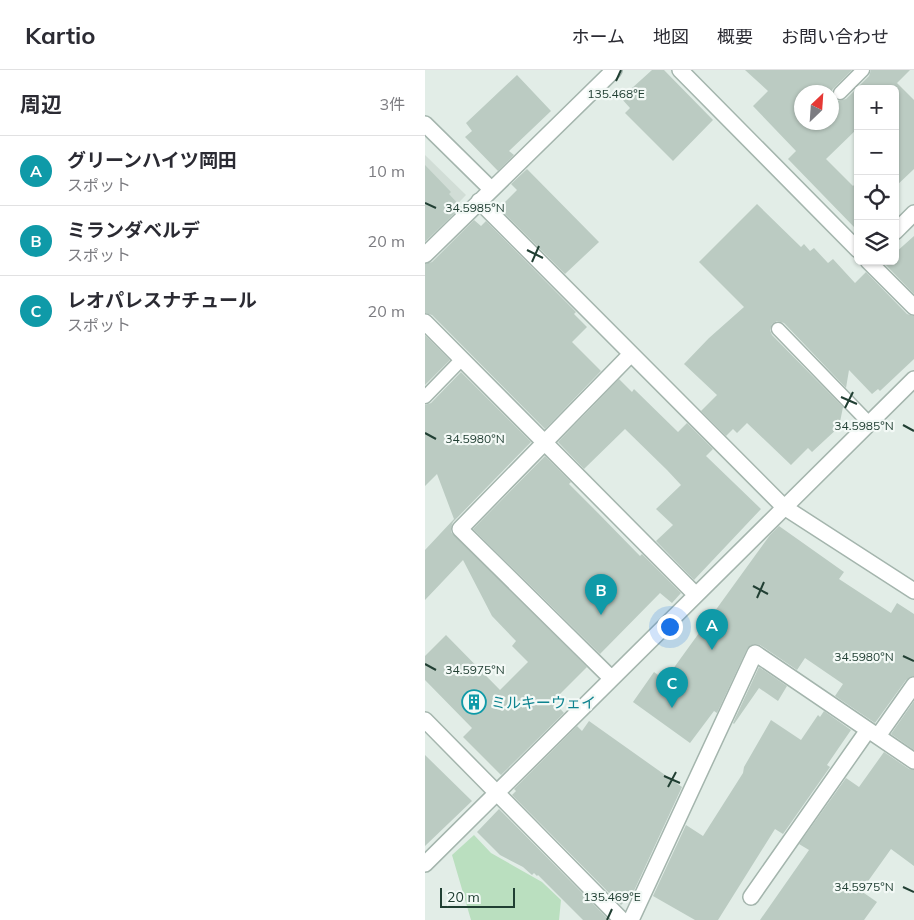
<!DOCTYPE html>
<html lang="ja">
<meta charset="utf-8">
<style>
:root{--surface:#fff;--page:#f7f7f7;--text:#2b2b33;--muted:#7c7c81;--line:#e1e1e2;--accent:#ea580c}
body{margin:0;font-family:Mulish,"Noto Sans JP",sans-serif;background:var(--page);color:var(--text)}
.controls{position:absolute;right:15px;top:15px;display:grid;overflow:hidden;border-radius:8px;box-shadow:0 1px 4px #0004}
.controls button{width:45px;height:45px;display:grid;place-items:center;padding:0;border:0;border-bottom:1px solid var(--line);background:var(--surface);color:var(--text);font:25px sans-serif}
.compass{position:absolute;left:369px;top:15px;width:45px;height:45px;border-radius:50%;background:var(--surface);box-shadow:0 1px 4px #0004;rotate:25deg}
.scale{position:absolute;left:15px;bottom:12px;width:75px;box-sizing:border-box;padding-left:5px;border:2px solid #213f33;border-top:0;font-size:14px;line-height:18px;white-space:nowrap;color:#213f33;-webkit-text-stroke:4px #f3f9f6;paint-order:stroke}
.you{position:absolute;left:244px;top:556px;width:18px;height:18px;margin:-12px;border:4px solid #fff;border-radius:50%;background:#1a73e8;box-shadow:0 0 0 8px #1a73e833}
.badge{display:grid;place-items:center;width:32px;height:32px;border-radius:50%;background:var(--accent);color:#fff;font-size:16px;font-weight:700}
.pin{position:absolute;translate:-50% -41px;filter:drop-shadow(0 1px 2px #0008)}
.pin::after{content:'';position:absolute;top:26px;width:18px;height:15px;background:inherit;clip-path:polygon(0 0,100% 0,50% 100%)}
.list{margin:0;padding:0;list-style:none}
h2{display:flex;justify-content:space-between;align-items:center;height:65px;margin:0;padding:0 20px;font-size:21px}
h2 small{font-size:16px;font-weight:400;color:var(--muted)}
.list li{display:grid;grid-template-columns:32px 1fr auto;gap:15px;align-items:center;box-sizing:border-box;height:70px;padding:0 20px;border-top:1px solid var(--line)}
.list b{display:block;font-size:19px;white-space:nowrap}
.list p{margin:0;font-size:16px;white-space:nowrap;color:var(--muted)}
.list em{font-size:16px;font-style:normal;color:var(--muted)}
.icon{flex:none;width:28px;height:28px;fill:none;stroke:currentColor;stroke-width:2;stroke-linecap:round;stroke-linejoin:round}
.map{position:relative;flex:none;width:489px;height:850px;overflow:hidden}
header{display:flex;align-items:center;gap:30px;box-sizing:border-box;height:70px;padding:0 25px;background:var(--surface);border-bottom:1px solid var(--line)}
header strong{font-size:24px}
nav{display:flex;gap:28px;margin-inline-start:auto;font-size:18px}
main{display:flex}
aside{flex:1;background:var(--surface)}
.map>svg:first-child{display:block}
.built{fill:#d1ddd6}
.green{fill:#badfbf}
.building{fill:#bbcbc2;fill-rule:evenodd}
.lines{fill:none;stroke-linecap:round;stroke-linejoin:round}
.service-casing{stroke:#a4b5ad;stroke-width:15}
.minor-casing{stroke:#a4b5ad;stroke-width:18}
.service{stroke:#fff;stroke-width:12}
.minor{stroke:#fff;stroke-width:15}
.ticks{fill:none;stroke:#213f33;stroke-width:2}
.labels{text-anchor:middle;dominant-baseline:central;stroke-width:4.5;stroke-linejoin:round;paint-order:stroke}
.culture-label{font-size:15px;fill:#0d838f;stroke:#f3f9f6;text-anchor:start}
.ticks-label{font-size:12px;text-anchor:middle;fill:#213f33;stroke:#f3f9f6;stroke-width:4.5;stroke-linejoin:round;paint-order:stroke}
</style>
<header>
<strong>Kartio</strong>
<nav><a>ホーム</a><a>地図</a><a>概要</a><a>お問い合わせ</a></nav>
</header>
<main>
<aside>
<h2>周辺<small>3件</small></h2>
<ul class="list">
<li><span class="badge" style="background:#0f9aa8">A</span><div><b>グリーンハイツ岡田</b><p>スポット</p></div><em>10 m</em></li>
<li><span class="badge" style="background:#0f9aa8">B</span><div><b>ミランダベルデ</b><p>スポット</p></div><em>20 m</em></li>
<li><span class="badge" style="background:#0f9aa8">C</span><div><b>レオパレスナチュール</b><p>スポット</p></div><em>20 m</em></li>
</ul>
</aside>
<div class="map">
<svg width="489" height="850" viewBox="0 0 489 850">
<rect width="100%" height="100%" fill="#e2ede7"/>
<path class="built" d="M0 85 41 125 0 167Z"/>
<path class="green" d="M49 765 66 783 117 812 136 830 134 850H46L27 785Z"/>
<path class="building" d="M227 0H239L288 50 248 91 200 43 205 38 196 28Z
M320 0H427L407 20 409 28 413 31 421 29 444 6 446 0H485L472 13 489 30V99L470 117V75L474 71 470 67V19H433V58L401 89 428 116 433 111V153L429 157 363 89 371 81 328 36 343 21ZM376 22H406V52H376Z
M92 5 126 41 84 81 89 85 73 101 40 67 47 61 41 53Z
M0 95 26 122 24 124 36 137 0 172Z
M102 99 174 172 140 204 74 138 92 120 86 114Z
M332 134 376 177 379 174 385 181 389 178 403 193 408 189 430 213 441 202 482 244 489 246V289L455 321 453 319 447 324 424 300 421 318 359 253 352 251 347 254 345 260 347 265 418 337 414 357 387 382 383 378 366 395 322 353 312 363 308 359 301 366 276 341 292 325 259 294 284 268 319 237 274 192Z
M49 150 56 156 61 151 151 242 149 244 162 257 147 272 176 301 120 359 7 245 0 243V194L7 192Z
M489 166V224L457 191H470V183Z
M0 265 25 290 0 315Z
M36 302 106 372 28 452 26 457V462L162 597 128 631 139 643 76 705 38 667 47 658 0 610V586L21 565 75 620 103 592 87 576 91 571 67 546 38 490 0 530V480L29 449 12 404 0 416V335L6 333Z
M194 309 207 322 209 319 253 362 262 353 288 379 281 386 336 439 269 510 231 471 248 455 231 439 256 415 242 400 200 359 159 399 133 372Z
M120 386 146 412 144 414 173 443 215 486 217 484 256 523 247 533 235 523 175 584 48 459Z
M354 456 419 502 414 509 466 543 472 533 489 544V606L481 610 450 653 410 626 418 614 380 588 372 600 335 575 331 574 326 575 322 579 292 643 289 641 265 673 208 632 229 602 240 610 345 465Z
M334 597 362 616 353 631 334 618 309 654 308 653Z
M489 631V680L466 664Z
M399 641 426 660 402 695 405 697 358 764 350 759 293 850H270L228 826 261 755 278 766 318 703 319 697 346 650 376 670 393 645 395 647Z
M164 651 257 717 208 823 196 835 87 725 91 721 89 719 152 656 157 661Z
M459 682 484 699 489 700V796L466 779 436 821 452 832 439 850H335L384 780 374 774 421 708 434 717Z
M0 685 47 731 0 776Z
M74 739 183 849 182 850H158L113 805 112 806 109 803 107 805 98 797 75 785 52 762Z"/>
<g class="lines">
<g class="service-casing">
<path id="service" d="M415 23 438 0
M353 259 444 353
M0 327 37 289"/>
</g>
<g class="minor-casing">
<path id="minor" d="M255 0 433 180
M0 54 66 119
M54 131 359 437 489 521
M470 162 489 143
M0 185 189 0
M443 191 489 237
M0 252 271 525
M186 608 35 459 206 284
M0 650 197 850
M453 666 489 615
M0 794 489 309
M326 827 443 660
M206 850 330 583 489 691"/>
</g>
<use href="#service" class="service"/>
<use href="#minor" class="minor"/>
</g>
<path class="ticks" d="M191 11 196 0M0 133 11 138M102 180 118 188M107 192 114 176M416 327 432 334M420 338 428 322M478 355 489 361M0 363 11 369M328 516 343 524M332 528 339 512M478 586 489 591M0 594 11 600M239 706 255 713M243 717 251 702M478 817 489 822M182 850 187 839"/>
<defs>
<g id="building-ring" transform="scale(1.25)"><circle r="9.5" fill="#f3f9f6" stroke="#0f9aa8" stroke-width="1.5"/><path d="M-4-6H4V6H1V3H-1V6H-4ZM-2.5-4.3h1.7v1.8h-1.7ZM.8-4.3h1.7v1.8H.8ZM-2.5-1h1.7V.8h-1.7ZM.8-1h1.7V.8H.8Z" fill="#0f9aa8"/></g>
</defs>
<g fill-rule="evenodd">
<use href="#building-ring" x="49" y="632"/>
</g>
<g class="labels">
<g class="culture-label">
<text x="66" y="632">ミルキーウェイ</text>
</g>
</g>
<g class="ticks-label">
<text x="191" y="28">135.468°E</text>
<text x="50" y="142">34.5985°N</text>
<text x="439" y="360">34.5985°N</text>
<text x="50" y="373">34.5980°N</text>
<text x="439" y="591">34.5980°N</text>
<text x="50" y="604">34.5975°N</text>
<text x="439" y="821">34.5975°N</text>
<text x="187" y="831">135.469°E</text>
</g>
</svg>
<div class="controls">
<button>+</button>
<button>−</button>
<button><svg class="icon" aria-label="locate" viewBox="0 0 24 24"><circle cx="12" cy="12" r="6"/><path d="M12 2v4M12 18v4M2 12h4M18 12h4"/></svg></button>
<button><svg class="icon" aria-label="layers" viewBox="0 0 24 24"><path d="M12 4l9 5-9 5-9-5zM3 14l9 5 9-5"/></svg></button>
</div>
<svg class="compass" viewBox="-18 -18 36 36"><path d="M0-13l5 13h-10z" fill="#e53935"/><path d="M0 13l5-13h-10z" fill="#7c7c81"/></svg>
<div class="scale">20 m</div>
<div class="you"></div>
<div class="pin badge" style="left:287px;top:580px;background:#0f9aa8">A</div>
<div class="pin badge" style="left:176px;top:545px;background:#0f9aa8">B</div>
<div class="pin badge" style="left:247px;top:638px;background:#0f9aa8">C</div>
</div>
</main>
